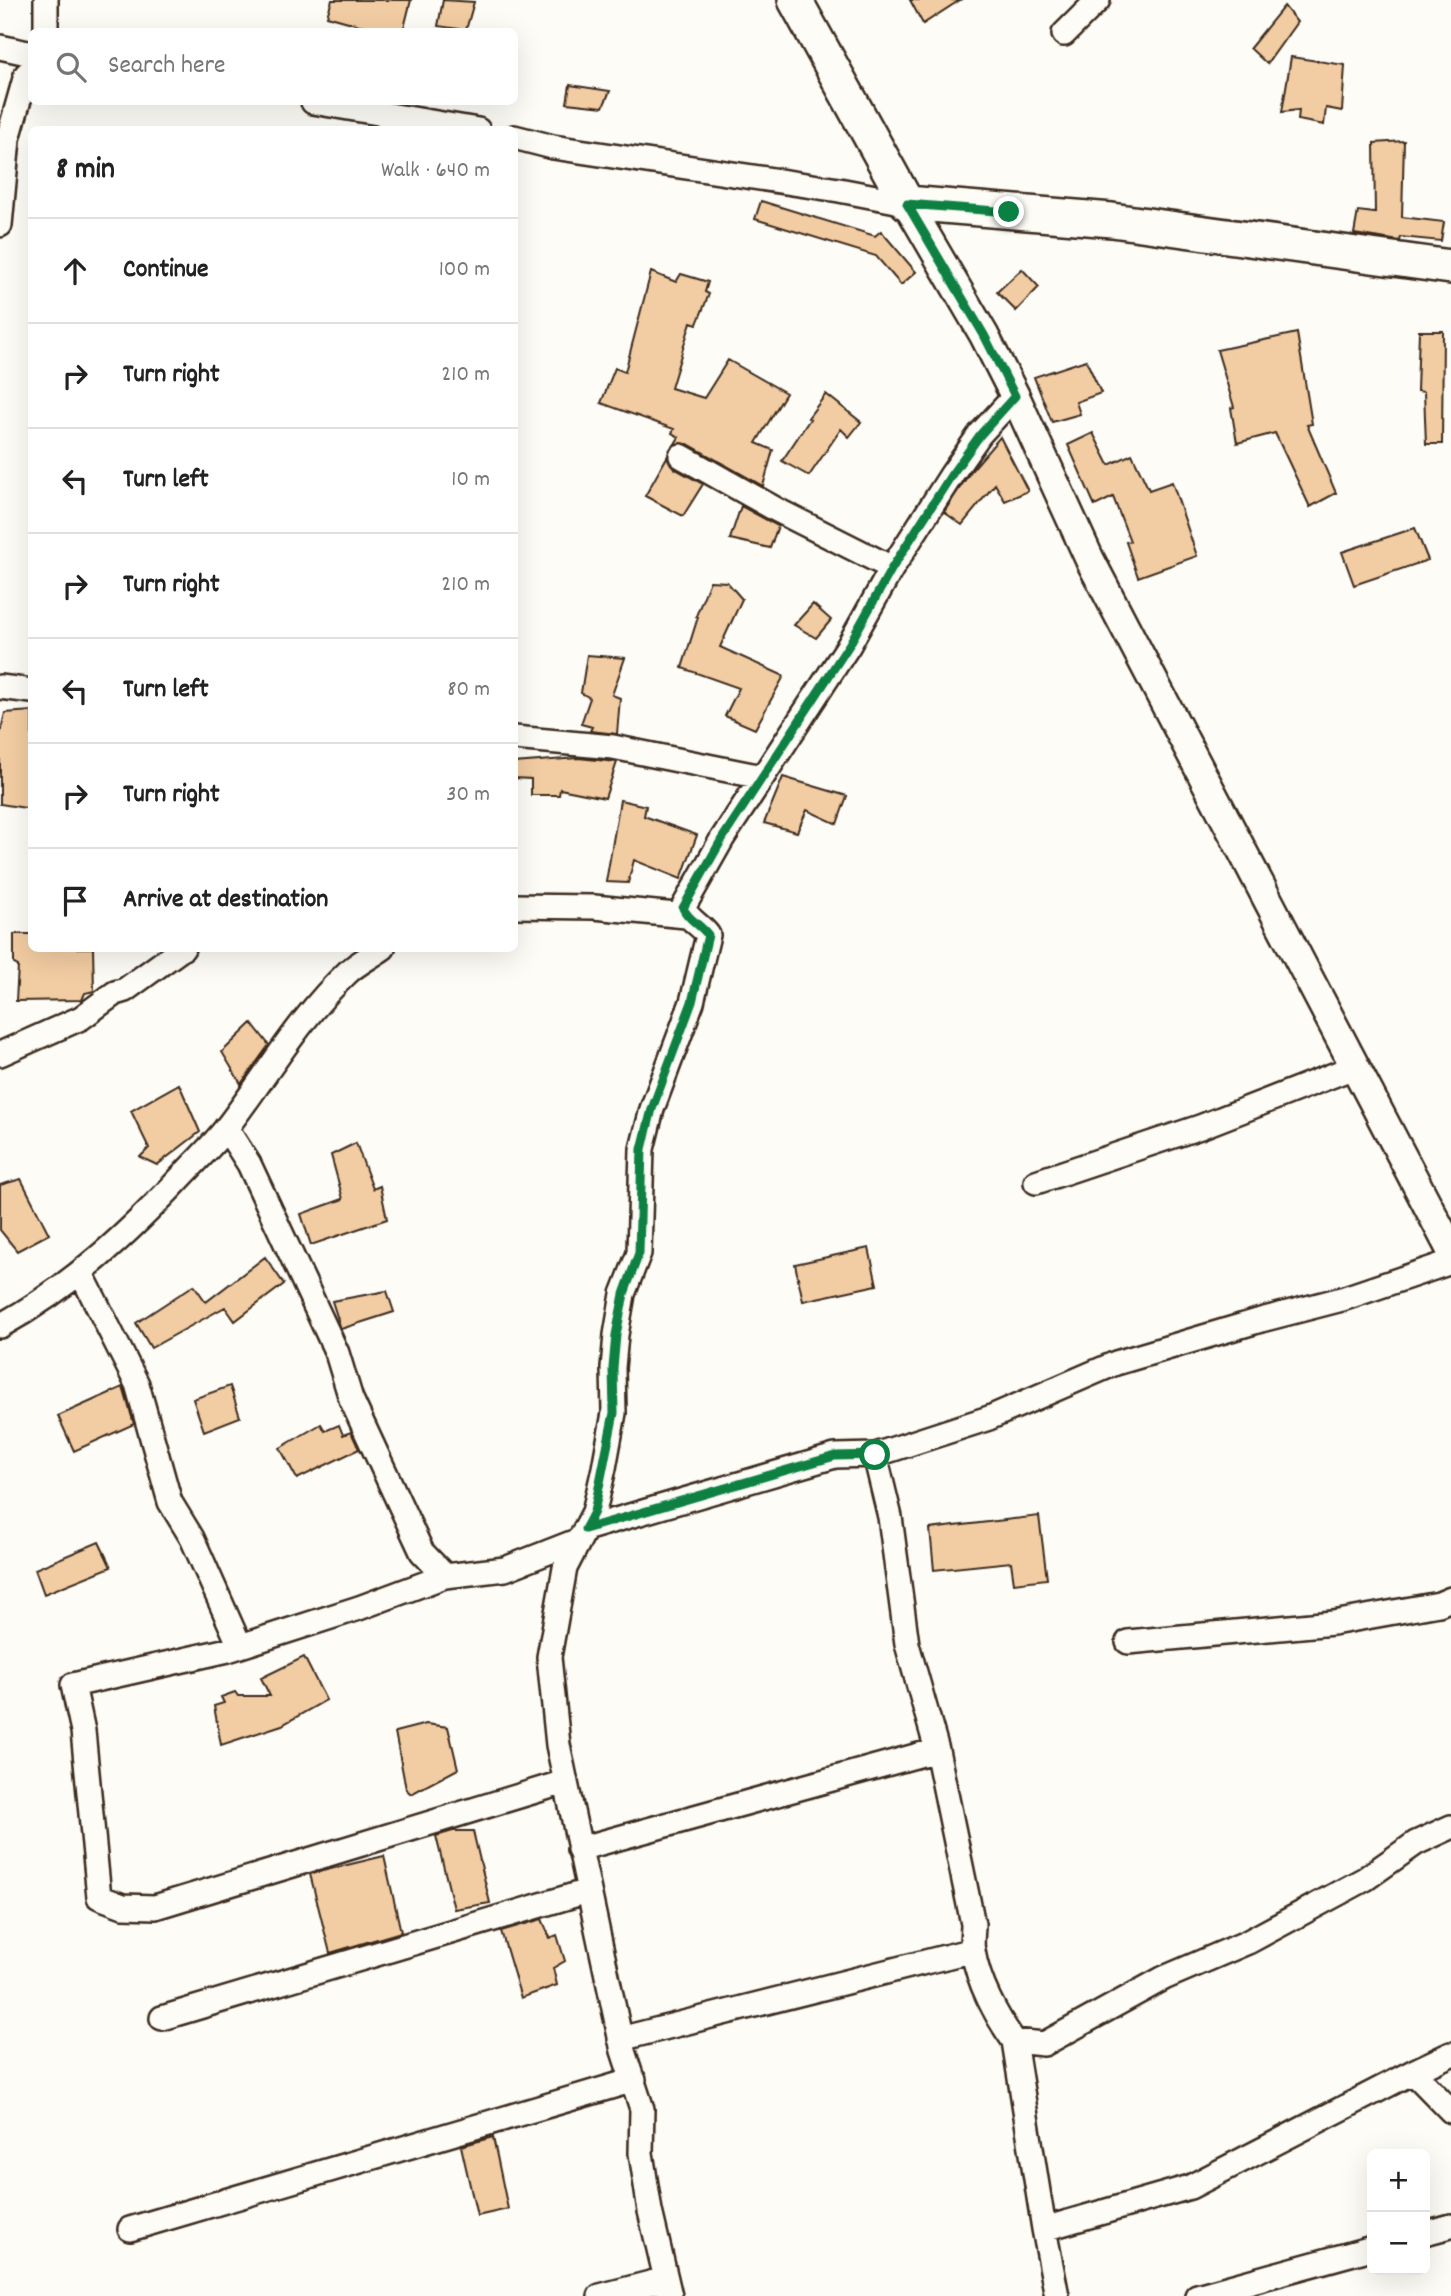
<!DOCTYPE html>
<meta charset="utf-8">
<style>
:root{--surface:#fff;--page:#f6f6f6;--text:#222;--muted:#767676;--line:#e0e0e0}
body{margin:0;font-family:Dekko,sans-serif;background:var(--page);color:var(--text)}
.controls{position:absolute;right:21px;bottom:21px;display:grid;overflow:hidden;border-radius:10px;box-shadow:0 7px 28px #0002}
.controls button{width:63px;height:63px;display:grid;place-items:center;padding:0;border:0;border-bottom:2px solid var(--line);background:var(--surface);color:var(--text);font:35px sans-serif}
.stop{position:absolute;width:21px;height:21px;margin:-16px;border:5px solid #0b8043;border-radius:50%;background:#fff}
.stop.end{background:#0b8043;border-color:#fff;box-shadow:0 2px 7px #0008}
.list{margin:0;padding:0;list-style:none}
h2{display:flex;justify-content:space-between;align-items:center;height:91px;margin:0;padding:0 28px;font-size:30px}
h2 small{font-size:23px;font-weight:400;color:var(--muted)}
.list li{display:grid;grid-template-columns:46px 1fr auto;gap:21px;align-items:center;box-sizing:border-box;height:105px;padding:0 28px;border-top:2px solid var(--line)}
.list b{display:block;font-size:26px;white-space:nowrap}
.list em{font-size:23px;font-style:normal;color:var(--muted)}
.icon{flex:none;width:38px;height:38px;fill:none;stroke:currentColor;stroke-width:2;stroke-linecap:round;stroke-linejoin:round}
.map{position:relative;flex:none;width:1451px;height:2296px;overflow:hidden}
.search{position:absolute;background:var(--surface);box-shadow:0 7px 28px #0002;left:28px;top:28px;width:490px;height:77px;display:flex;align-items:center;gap:18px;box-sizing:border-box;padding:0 24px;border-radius:10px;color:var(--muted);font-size:26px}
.panel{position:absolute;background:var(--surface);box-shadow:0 7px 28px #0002;left:28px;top:126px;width:490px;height:826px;border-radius:10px}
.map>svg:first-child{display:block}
.building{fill:#f2cca2;stroke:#3b2a1e;stroke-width:2}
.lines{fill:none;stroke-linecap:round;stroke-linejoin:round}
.minor-casing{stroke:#3b2a1e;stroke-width:28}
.tertiary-casing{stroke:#3b2a1e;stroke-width:33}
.secondary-casing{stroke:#3b2a1e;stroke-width:38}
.minor{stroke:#fdfcf7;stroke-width:23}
.tertiary{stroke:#fdfcf7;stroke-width:28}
.secondary{stroke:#fdfcf7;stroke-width:33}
.route{stroke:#0b8043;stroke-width:9}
</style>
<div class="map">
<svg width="1451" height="2296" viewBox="0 0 1451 2296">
<rect width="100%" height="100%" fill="#fdfcf7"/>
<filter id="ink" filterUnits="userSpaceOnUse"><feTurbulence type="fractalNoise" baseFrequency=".0143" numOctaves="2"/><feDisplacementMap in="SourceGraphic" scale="14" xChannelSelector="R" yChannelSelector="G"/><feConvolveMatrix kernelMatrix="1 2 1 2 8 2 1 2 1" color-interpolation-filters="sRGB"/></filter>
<g filter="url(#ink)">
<path class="building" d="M332 0H411L403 32H384L327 16Z
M443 0 474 2 466 30 438 26Z
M910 0H960L923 24Z
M1284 6 1297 22 1267 64 1250 48Z
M1291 57 1345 65 1342 111 1326 108 1324 125 1298 120 1299 110 1282 112Z
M570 85 610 91 603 107 567 103Z
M1404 141 1402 217 1444 222 1441 241 1401 237 1400 241 1354 234 1358 211 1375 213 1374 143Z
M761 201 875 236 881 231 916 272 901 285 876 256 755 219Z
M1022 269 1039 287 1016 311 997 292Z
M651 272 676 282 681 274 708 282 705 292 709 294 697 324 691 322 671 388 704 398 728 360 786 393 756 443 773 450 763 486 688 444H675L679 437 672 433 674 429 601 403 615 368 625 372Z
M1419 331H1443L1442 444H1426L1424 392 1417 391Z
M1297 333 1312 424 1307 425 1336 493 1310 507 1275 433 1237 443 1231 408 1234 407 1217 350Z
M1086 360 1101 393 1076 402 1080 414 1052 422 1034 377Z
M826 394 861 422 849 437 841 429 809 476 782 461 810 419 808 418Z
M1093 433 1109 465 1132 454 1149 490 1172 482 1197 556 1138 577 1126 542 1130 541 1113 497 1095 506 1068 445Z
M1000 437 1028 491 1005 501 995 484 962 525 944 512 971 471Z
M667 457 674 468 703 484 683 516 645 496Z
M741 506 778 526 770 548 730 539Z
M1415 528 1428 560 1354 585 1342 552Z
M710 581 727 582 742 599 720 647 784 676 755 729 725 716 739 688 682 668 698 617 696 616Z
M813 604 831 620 816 638 794 625Z
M587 655 625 658 612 695 620 698 617 734 590 731 592 727 581 724 590 698 581 693Z
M32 711V809L0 804V734L5 713Z
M578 758 617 762 605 798 560 789 559 795H531V779L514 778V763Z
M783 777 847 796 837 824 807 810 797 832 764 823Z
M620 800 646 806 644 816 697 835 681 879 634 860 628 883 606 882Z
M14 934H32V948H93L94 991 85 993 82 1000 16 1001 18 966 14 964Z
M252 1023 269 1045 241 1084 222 1052Z
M179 1084 200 1132 157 1165 140 1157 149 1148 131 1111Z
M356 1143 373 1189 380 1186 387 1219 311 1245 301 1214 343 1199 331 1155Z
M21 1179 49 1234 17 1251 0 1230V1185Z
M869 1248 877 1285 803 1301 795 1264Z
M265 1257 284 1284 235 1321 225 1307 151 1348 136 1323 194 1285 206 1302Z
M387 1291 394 1312 341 1329 332 1301Z
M230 1386 240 1417 204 1431 193 1399Z
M123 1387 134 1424 74 1451 58 1416Z
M321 1424 325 1431 339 1425 343 1435 351 1432 359 1449 297 1479 280 1448Z
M1039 1516 1047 1579 1014 1583 1011 1562 934 1570 930 1529Z
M99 1542 111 1567 44 1594 35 1569Z
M304 1657 326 1700 282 1725 221 1745 214 1706 224 1703 221 1697 235 1692 238 1696H270L261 1678Z
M426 1724 448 1727 458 1769 411 1794 406 1789 395 1732Z
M453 1831H473L490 1903 454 1909 436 1836Z
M384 1856 401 1932 330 1953 310 1874Z
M542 1919 550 1938 557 1935 565 1961 553 1968 557 1985 521 1998 501 1931Z
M493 2137 508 2209 477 2216 461 2146Z"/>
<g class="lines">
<g class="minor-casing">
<path id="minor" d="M46 32V0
M1064 34 1098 0
M0 47 32 54
M313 102 478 130
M514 137 553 147 839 190 907 203
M0 225 8 139 26 75 32 69
M681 456 777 510 892 568
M0 687 32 691
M514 738 613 747 762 777
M514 906 594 907 686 916
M0 1054 81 1018 115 993 125 990 183 948
M226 1128 249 1164 337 1353 351 1399 422 1552 445 1576
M1036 1182 1200 1127 1354 1067
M81 1273 137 1384 170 1502 192 1538 240 1646
M0 1326C71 1287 129 1233 184 1174 198 1159 214 1144 227 1127 267 1075 300 1017 348 972 358 963 372 956 383 948
M875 1455 890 1517 907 1644 937 1750 973 1924C973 1933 971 1943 973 1951 978 1982 996 2016 1014 2041L1044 2229 1190 2187 1413 2072 1451 2054
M585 1529 835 1456 875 1455 989 1418 1116 1363 1261 1320 1342 1299 1451 1262
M1128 1642 1333 1623 1439 1604 1451 1599
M565 1782 155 1907 123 1906 99 1897 83 1731 73 1685 228 1650 359 1608 445 1576 505 1569 579 1540
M579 1849 937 1750
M162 2018 588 1891
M620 2039 973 1950
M1014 2041 1044 2044 1164 1978 1248 1942 1365 1879 1416 1843 1451 1827
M1413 2072 1451 2111
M130 2229 634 2080
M1044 2229 1057 2296
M1425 2233 1451 2226
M600 2296 666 2279
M670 2296 650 2211 641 2153 642 2109 623 2051 558 1745 549 1657 565 1568 594 1512 604 1468 614 1413 613 1368 616 1335 623 1294 639 1253 642 1149 652 1109 692 1002 708 935C700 924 688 920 683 908L722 839 849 645 892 568 952 474 980 434 1015 396
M1197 2296 1372 2248"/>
</g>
<g class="tertiary-casing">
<path id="tertiary" d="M907 203 984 335 1015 396 1090 560 1451 1250"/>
</g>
<g class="secondary-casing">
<path id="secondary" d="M795 0 907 203 1112 220 1451 267"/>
</g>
<use href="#minor" class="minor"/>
<use href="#tertiary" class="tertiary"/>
<use href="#secondary" class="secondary"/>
</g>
</g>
<g class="lines" filter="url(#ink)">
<path class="route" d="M875 1455 835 1456 585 1529 594 1512 614 1413 613 1368 616 1335 624 1294 639 1253 642 1149 652 1109 692 1002 708 935C700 924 688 920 683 908L722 839 849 645 892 568 952 474 980 435 1015 396 984 335 907 204 1009 212"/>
</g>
</svg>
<div class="controls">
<button>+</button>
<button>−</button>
</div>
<div class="stop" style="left:875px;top:1455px"></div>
<div class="stop end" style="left:1009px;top:212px"></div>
<div class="search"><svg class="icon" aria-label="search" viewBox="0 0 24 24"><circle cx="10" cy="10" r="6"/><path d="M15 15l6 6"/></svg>Search here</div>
<section class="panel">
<h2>8 min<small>Walk · 640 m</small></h2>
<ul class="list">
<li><svg class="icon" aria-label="ahead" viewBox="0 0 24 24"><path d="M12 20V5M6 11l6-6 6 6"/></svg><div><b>Continue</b></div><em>100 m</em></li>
<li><svg class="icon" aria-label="right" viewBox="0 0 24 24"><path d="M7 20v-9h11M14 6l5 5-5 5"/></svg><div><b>Turn right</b></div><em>210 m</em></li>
<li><svg class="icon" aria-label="left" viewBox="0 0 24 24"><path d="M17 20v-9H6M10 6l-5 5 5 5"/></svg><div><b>Turn left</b></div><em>10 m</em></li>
<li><svg class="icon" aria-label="right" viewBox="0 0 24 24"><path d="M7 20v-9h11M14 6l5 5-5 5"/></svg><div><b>Turn right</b></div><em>210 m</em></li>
<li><svg class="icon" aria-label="left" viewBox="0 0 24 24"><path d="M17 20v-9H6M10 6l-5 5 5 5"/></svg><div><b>Turn left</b></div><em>80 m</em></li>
<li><svg class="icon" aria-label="right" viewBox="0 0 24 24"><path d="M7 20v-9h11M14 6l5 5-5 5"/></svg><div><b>Turn right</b></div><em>30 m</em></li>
<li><svg class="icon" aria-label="arrive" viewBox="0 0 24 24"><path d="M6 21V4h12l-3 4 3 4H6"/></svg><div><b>Arrive at destination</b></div></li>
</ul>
</section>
</div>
